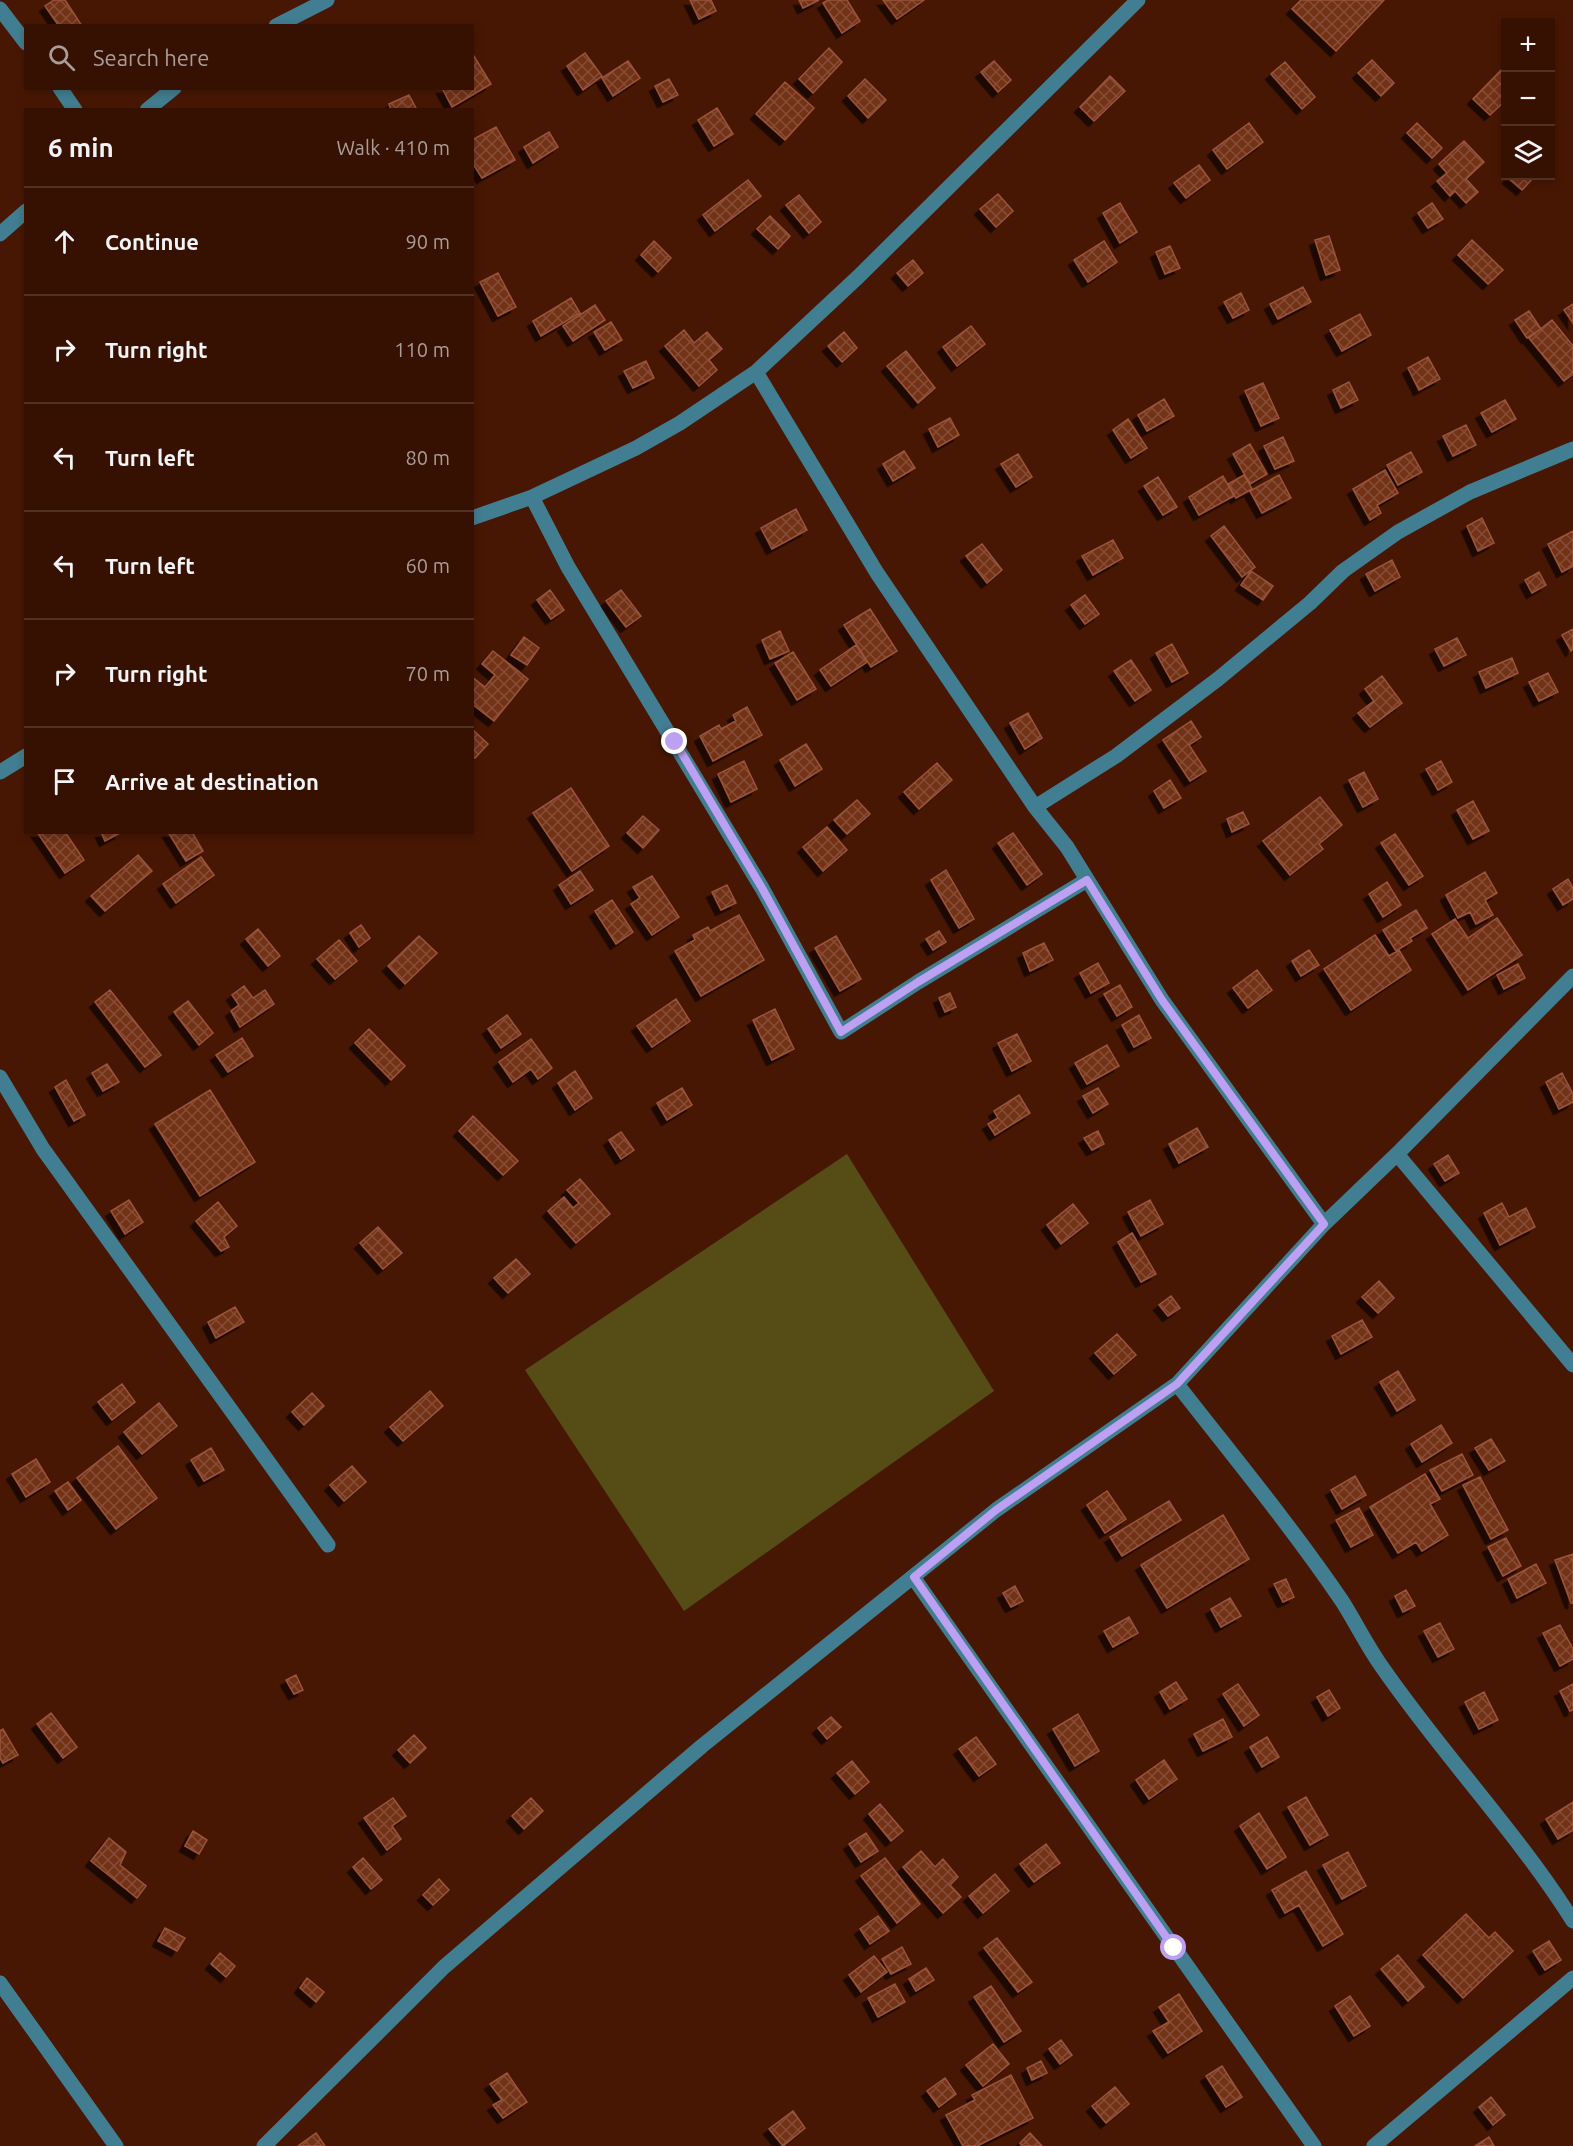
<!DOCTYPE html>
<meta charset="utf-8">
<style>
:root{--surface:#361102;--page:#3d1a0c;--text:#f1f3f6;--muted:#aa9d99;--line:#503124}
body{margin:0;font-family:Ubuntu,sans-serif;background:var(--page);color:var(--text)}
.controls{position:absolute;right:18px;top:18px;display:grid;overflow:hidden;border-radius:0px;box-shadow:0 3px 9px #0003}
.controls button{width:54px;height:54px;display:grid;place-items:center;padding:0;border:0;border-bottom:2px solid var(--line);background:var(--surface);color:var(--text);font:30px sans-serif}
.stop{position:absolute;width:18px;height:18px;margin:-14px;border:4px solid #bca0f2;border-radius:50%;background:#fff}
.stop.end{background:#bca0f2;border-color:#fff;box-shadow:0 2px 6px #0008}
.list{margin:0;padding:0;list-style:none}
h2{display:flex;justify-content:space-between;align-items:center;height:78px;margin:0;padding:0 24px;font-size:26px}
h2 small{font-size:20px;font-weight:400;color:var(--muted)}
.list li{display:grid;grid-template-columns:39px 1fr auto;gap:18px;align-items:center;box-sizing:border-box;height:108px;padding:0 24px;border-top:2px solid var(--line)}
.list b{display:block;font-size:22px;white-space:nowrap}
.list em{font-size:20px;font-style:normal;color:var(--muted)}
.icon{flex:none;width:33px;height:33px;fill:none;stroke:currentColor;stroke-width:2;stroke-linecap:round;stroke-linejoin:round}
.map{position:relative;flex:none;width:1573px;height:2146px;overflow:hidden}
.search{position:absolute;background:var(--surface);box-shadow:0 3px 9px #0003;left:24px;top:24px;width:450px;height:66px;display:flex;align-items:center;gap:15px;box-sizing:border-box;padding:0 21px;border-radius:0px;color:var(--muted);font-size:22px}
.panel{position:absolute;background:var(--surface);box-shadow:0 3px 9px #0003;left:24px;top:108px;width:450px;height:726px;border-radius:0px}
.map>svg:first-child{display:block}
.green{fill:#554d15}
.building{fill:url(#building-cross-hatch);stroke:#9a543a;stroke-width:1.5;filter:url(#shadow)}
.lines{fill:none;stroke-linecap:round;stroke-linejoin:round}
.minor{stroke:#427e91;stroke-width:15}
.route{stroke:#bca0f2;stroke-width:8}
</style>
<div class="map">
<svg width="1573" height="2146" viewBox="0 0 1573 2146">
<defs>
<pattern id="building-cross-hatch" width="8" height="8" patternUnits="userSpaceOnUse" patternTransform="scale(1.5)"><rect width="8" height="8" fill="#723016"/><path d="M0 0l8 8M0 8l8-8" fill="none" stroke="#874e38"/></pattern>
<filter id="shadow"><feDropShadow dx="-5.5" dy="5.5" stdDeviation="0" flood-color="#0009"/></filter>
</defs>
<rect width="100%" height="100%" fill="#481703"/>
<path class="green" d="M847 1154 994 1391 684 1611 525 1370Z"/>
<path class="building" d="M54 0H65L82 26H59L45 6Z
M690 0H711L716 11 699 19Z
M799 0H819L803 8Z
M828 0H847L860 21 842 33 823 3Z
M883 0H924L897 19Z
M1301 0H1384L1336 51 1292 9Z
M829 48 842 62 813 93 799 79Z
M472 53 491 84 452 107 442 88H472Z
M585 53 602 76 583 90 567 66Z
M1372 60 1394 83 1381 96 1358 73Z
M628 61 640 78 613 96 602 78Z
M994 61 1011 80 998 92 981 72Z
M1285 62 1315 97 1302 109 1271 74Z
M1502 69 1506 73V100L1490 115 1473 99Z
M1110 76 1125 91 1094 121 1080 107Z
M669 79 678 95 663 102 655 86Z
M865 79 886 100 868 118 848 96Z
M785 82 814 108 785 140 756 114Z
M409 95 417 110H391L389 104Z
M717 108 733 134 714 146 698 120Z
M1249 123 1263 142 1227 169 1213 150Z
M1417 123 1442 148 1432 158 1407 133Z
M496 127 515 160 482 178 472 162V140Z
M549 132 558 147 533 163 524 147Z
M1464 141 1484 162 1466 179 1478 192 1466 203 1455 191 1450 196 1437 181 1447 173 1439 164Z
M1199 165 1210 180 1186 198 1174 183Z
M1510 176H1535L1522 190 1508 178Z
M748 180 761 196 715 231 703 215Z
M998 194 1013 211 996 227 980 209Z
M799 195 821 222 809 233 786 205Z
M1120 203 1137 232 1120 243 1103 213Z
M1432 203 1443 219 1428 228 1418 213Z
M770 216 790 236 778 249 757 229Z
M1329 236 1340 270 1326 275 1315 240Z
M1472 240 1503 270 1488 284 1458 255Z
M654 241 671 258 658 272 641 255Z
M1104 241 1117 262 1088 282 1074 260Z
M1170 246 1180 268 1165 274 1156 252Z
M913 260 923 273 908 286 897 273Z
M498 273 516 307 498 316 480 282Z
M1303 287 1311 302 1278 319 1270 304Z
M1241 293 1249 310 1233 318 1224 302Z
M571 298 580 313 541 336 533 321Z
M1573 304V323L1564 310Z
M595 305 605 320 573 341 563 326Z
M1529 311 1541 329 1527 338 1515 320Z
M1360 314 1371 335 1342 351 1330 330Z
M1552 320 1573 346V374L1564 381 1529 338Z
M611 322 622 340 605 350 594 332Z
M971 326 985 344 957 366 943 347Z
M684 330 694 343 707 332 722 349 709 360 717 370 699 386 665 346Z
M844 332 857 348 842 362 828 346Z
M906 351 935 388 918 403 887 366Z
M1428 357 1440 379 1419 390 1408 368Z
M646 361 654 378 633 388 624 371Z
M1349 382 1358 400 1341 408 1333 390Z
M1263 383 1279 418 1261 426 1245 391Z
M1164 399 1174 416 1147 431 1138 415Z
M1505 400 1516 419 1492 432 1481 413Z
M950 418 959 435 938 447 929 429Z
M1128 419 1147 448 1131 458 1113 430Z
M1466 425 1476 445 1453 456 1443 436Z
M1283 437 1294 461 1275 469 1264 446Z
M1250 444 1267 474 1250 484 1233 454Z
M904 451 915 468 893 481 883 464Z
M1411 452 1422 472 1398 485 1387 465Z
M1018 454 1032 477 1016 487 1001 464Z
M1385 470 1398 493 1377 505 1381 513 1370 520 1353 489Z
M1244 475 1252 489 1236 498 1228 484Z
M1279 475 1291 498 1262 513 1250 491Z
M1223 476 1234 496 1199 515 1189 497Z
M1158 477 1177 507 1163 515 1144 486Z
M796 509 807 530 772 549 761 528Z
M1482 518 1494 543 1478 551 1467 526Z
M1224 526 1255 567 1242 577 1211 536Z
M1573 531V566L1562 572 1548 544Z
M1113 540 1123 558 1093 575 1082 556Z
M982 544 1002 570 987 583 966 556Z
M1392 560 1400 577 1375 591 1366 574Z
M1251 571 1273 586 1263 600 1241 585Z
M1539 572 1546 585 1532 593 1525 580Z
M550 590 564 610 551 619 537 600Z
M621 590 641 616 626 627 606 601Z
M1085 595 1099 614 1085 624 1071 605Z
M870 609 897 651 871 667 844 625Z
M1573 629V649L1571 651 1562 635Z
M780 631 789 651 770 659 762 640Z
M524 637 539 648 527 665 511 655Z
M1457 638 1466 655 1444 666 1435 649Z
M1172 644 1188 673 1172 682 1156 653Z
M856 645 867 662 831 686 820 670Z
M493 651 528 679 494 721 472 704V677L485 687 495 675 482 664Z
M793 652 816 689 797 700 775 663Z
M1512 658 1518 673 1486 688 1479 672Z
M1131 660 1151 690 1135 701 1114 671Z
M1548 673 1558 692 1539 701 1529 682Z
M1382 676 1402 703 1370 727 1358 713 1374 701 1365 689Z
M747 707 762 735 713 761 700 736 719 725 721 729 736 721 733 715Z
M1028 713 1042 738 1025 749 1010 723Z
M1191 721 1201 737 1189 745 1206 771 1190 781 1163 740Z
M472 729 488 744 475 758 472 756Z
M806 744 822 769 795 786 780 760Z
M744 761 757 789 731 802 718 774Z
M1441 761 1452 782 1438 790 1426 769Z
M937 763 952 780 919 809 904 792Z
M1364 772 1378 799 1363 807 1349 780Z
M1170 780 1181 798 1164 808 1154 791Z
M571 788 609 846 572 871 533 813Z
M1320 797 1342 825 1319 844 1323 849 1290 875 1263 841Z
M857 800 870 814 847 834 834 820Z
M1473 801 1489 831 1473 839 1457 810Z
M1243 812 1249 824 1232 832 1227 819Z
M643 816 659 830 643 848 627 833Z
M827 827 847 850 823 871 803 847Z
M37 832H65L84 860 65 873Z
M101 832H120V833L105 841Z
M168 832H192L203 851 186 861Z
M1013 833 1042 874 1027 885 998 843Z
M1395 834 1423 876 1409 885 1381 843Z
M138 855 152 871 105 911 91 896Z
M201 857 214 875 176 903 163 884Z
M946 870 974 919 959 928 931 880Z
M580 871 593 890 571 904 559 885Z
M1485 872 1497 893 1485 900 1493 915 1476 924 1470 912 1458 918 1446 895Z
M652 876 679 917 652 935 631 904 640 898 633 887Z
M1568 879 1573 888V899L1563 905 1553 889Z
M1387 882 1401 905 1383 917 1369 894Z
M727 885 736 903 721 910 712 892Z
M612 900 633 932 616 944 595 911Z
M1416 910 1427 928 1410 938 1412 941 1396 951 1383 930Z
M739 915 764 960 701 996 675 951 695 940 693 935 708 927 710 931Z
M1497 918 1522 955 1468 990 1432 934 1455 919 1468 938Z
M361 925 370 938 359 947 350 933Z
M258 929 280 956 268 966 246 939Z
M939 931 946 942 933 950 926 939Z
M1375 935 1389 956 1399 950 1411 970 1351 1010 1324 969Z
M419 936 437 953 405 984 388 966Z
M836 936 861 979 840 991 815 948Z
M339 940 357 961 335 979 317 959Z
M1044 943 1053 960 1030 971 1023 953Z
M1309 950 1319 965 1301 976 1292 961Z
M1098 963 1109 983 1091 993 1080 973Z
M1518 964 1525 978 1504 989 1497 975Z
M1257 970 1272 990 1248 1008 1233 988Z
M1120 985 1132 1007 1117 1016 1104 994Z
M244 986 253 998 265 990 274 1004 240 1027 231 1011 239 1005 232 995Z
M110 990 161 1055 145 1067 95 1002Z
M950 993 956 1007 945 1012 939 998Z
M676 999 690 1021 652 1047 637 1026Z
M188 1001 213 1033 199 1045 174 1012Z
M775 1009 794 1049 772 1060 753 1020Z
M507 1015 521 1034 501 1048 488 1029Z
M1139 1015 1151 1038 1134 1047 1122 1025Z
M369 1029 405 1066 391 1080 355 1043Z
M1017 1034 1031 1061 1012 1071 998 1043Z
M242 1038 253 1056 228 1072 216 1055Z
M531 1039 552 1068 538 1079 531 1069 513 1082 499 1062Z
M1107 1045 1119 1066 1087 1084 1075 1063Z
M107 1064 119 1082 103 1091 92 1073Z
M575 1071 592 1098 575 1110 558 1083Z
M1562 1073 1573 1094V1102L1559 1109 1546 1082Z
M66 1080 85 1115 74 1121 55 1087Z
M682 1088 692 1105 667 1120 657 1103Z
M1098 1088 1108 1104 1093 1113 1083 1096Z
M210 1090 255 1162 200 1196 155 1124Z
M1019 1095 1030 1113 995 1135 988 1124 998 1118 994 1111Z
M473 1116 518 1161 503 1175 459 1131Z
M1197 1128 1208 1147 1179 1163 1169 1144Z
M1098 1131 1104 1144 1092 1150 1084 1138Z
M621 1132 634 1150 621 1159 609 1140Z
M1448 1155 1459 1173 1445 1181 1434 1164Z
M580 1179 610 1214 576 1243 548 1211 564 1197 573 1208 579 1203 567 1190Z
M129 1200 143 1222 125 1234 111 1211Z
M1150 1200 1163 1224 1141 1236 1128 1212Z
M218 1202 237 1226 224 1237 229 1247 221 1251 196 1221Z
M1502 1203 1509 1217 1526 1208 1535 1227 1500 1245 1484 1213Z
M1073 1204 1088 1223 1061 1244 1047 1225Z
M378 1227 402 1253 383 1269 360 1243Z
M1132 1233 1156 1274 1141 1282 1118 1242Z
M516 1259 530 1274 508 1293 494 1278Z
M1379 1281 1394 1298 1378 1313 1362 1297Z
M1171 1296 1180 1308 1168 1316 1159 1305Z
M235 1307 244 1322 216 1338 208 1322Z
M1362 1320 1372 1337 1341 1354 1332 1336Z
M1117 1334 1136 1355 1114 1374 1095 1353Z
M1398 1371 1415 1400 1397 1411 1380 1382Z
M122 1384 135 1402 112 1420 98 1402Z
M430 1391 443 1406 403 1441 390 1427Z
M312 1393 324 1406 304 1425 292 1412Z
M159 1403 177 1426 142 1454 124 1432Z
M1441 1425 1452 1443 1422 1462 1411 1444Z
M1491 1439 1505 1461 1489 1470 1475 1448Z
M118 1446 157 1498 116 1529 77 1478Z
M211 1448 224 1470 204 1481 191 1460Z
M1462 1454 1473 1475 1442 1491 1430 1470Z
M36 1459 50 1482 26 1497 12 1474Z
M352 1466 366 1482 344 1501 330 1485Z
M1425 1474 1440 1499 1430 1504 1448 1535 1422 1551 1416 1542 1398 1553 1370 1507Z
M1355 1476 1366 1495 1342 1509 1331 1490Z
M1480 1477 1508 1530 1491 1539 1463 1485Z
M68 1482 81 1500 68 1510 55 1491Z
M1107 1491 1126 1519 1105 1533 1087 1505Z
M1169 1501 1181 1520 1122 1556 1110 1537Z
M1359 1508 1373 1535 1351 1547 1336 1520Z
M1223 1515 1249 1559 1167 1608 1141 1565Z
M1506 1538 1521 1566 1503 1576 1488 1547Z
M1573 1554V1603H1571L1555 1560Z
M1536 1564 1546 1583 1517 1598 1508 1579Z
M1286 1579 1294 1597 1283 1602 1274 1584Z
M1015 1586 1023 1601 1011 1607 1003 1593Z
M1406 1590 1415 1606 1403 1612 1395 1596Z
M1230 1598 1241 1616 1221 1627 1211 1609Z
M1129 1617 1138 1633 1113 1647 1104 1631Z
M1440 1623 1454 1649 1438 1657 1424 1631Z
M1560 1625 1573 1649V1659L1560 1666 1543 1633Z
M296 1675 303 1690 294 1694 286 1680Z
M1176 1682 1187 1699 1170 1709 1160 1692Z
M1238 1684 1259 1715 1244 1726 1223 1694Z
M1573 1684V1710L1570 1711 1560 1691Z
M1329 1690 1340 1708 1328 1716 1317 1697Z
M1484 1692 1498 1720 1479 1729 1465 1702Z
M51 1713 77 1747 63 1758 37 1724Z
M1078 1714 1099 1751 1075 1766 1053 1729Z
M831 1717 841 1727 827 1739 818 1728Z
M1223 1719 1232 1737 1203 1751 1194 1734Z
M3 1729 18 1755 3 1763 0 1758V1731Z
M414 1735 426 1748 410 1763 398 1750Z
M976 1737 996 1764 979 1776 959 1749Z
M1267 1737 1279 1757 1262 1767 1250 1747Z
M1164 1760 1177 1779 1149 1799 1136 1780Z
M852 1761 869 1782 855 1794 837 1773Z
M1306 1797 1328 1835 1310 1845 1288 1807Z
M393 1798 406 1816 392 1826 401 1839 387 1850 364 1818Z
M531 1798 543 1811 524 1829 512 1816Z
M1573 1802V1830L1558 1839 1546 1819Z
M880 1804 903 1831 891 1841 869 1814Z
M1259 1813 1286 1857 1267 1869 1240 1826Z
M193 1831 207 1840 199 1854 185 1846Z
M866 1833 878 1851 861 1862 849 1844Z
M109 1838 126 1852 120 1865 146 1886 137 1898 91 1861Z
M1046 1844 1060 1863 1034 1882 1020 1864Z
M921 1851 935 1867 943 1859 958 1877 950 1885 961 1897 943 1913 903 1867Z
M1348 1852 1366 1886 1342 1899 1323 1865Z
M363 1858 382 1880 371 1889 353 1867Z
M885 1858 920 1904 897 1923 861 1876Z
M1306 1871 1343 1934 1323 1946 1299 1905 1285 1913 1272 1890Z
M995 1874 1009 1891 983 1913 969 1896Z
M439 1879 449 1890 433 1905 423 1895Z
M1466 1914 1489 1938 1495 1932 1513 1951 1463 1998 1423 1955Z
M878 1916 889 1931 870 1944 860 1929Z
M165 1928 185 1938 177 1951 158 1941Z
M997 1938 1032 1982 1018 1992 984 1948Z
M1549 1941 1561 1960 1545 1970 1533 1951Z
M902 1947 911 1964 891 1974 882 1959Z
M220 1953 235 1966 226 1977 211 1964Z
M1398 1955 1424 1987 1408 2001 1381 1969Z
M874 1956 887 1972 861 1992 849 1975Z
M926 1968 934 1980 916 1991 909 1979Z
M307 1978 324 1992 316 2002 300 1988Z
M895 1984 905 2002 878 2017 868 1998Z
M991 1986 1021 2031 1004 2042 974 1997Z
M1179 1994 1202 2031 1168 2053 1153 2031 1169 2022 1159 2007Z
M1350 1996 1370 2026 1354 2036 1335 2006Z
M1061 2040 1072 2055 1060 2064 1049 2049Z
M993 2044 1009 2064 983 2086 966 2065Z
M1041 2061 1047 2073 1032 2080 1027 2068Z
M1222 2066 1242 2097 1226 2107 1206 2076Z
M507 2073 527 2102 503 2118 493 2105 502 2100 490 2084Z
M1011 2075 1033 2118 977 2146H963L946 2115 975 2100 972 2095Z
M945 2078 956 2094 939 2107 927 2091Z
M1115 2087 1129 2104 1106 2123 1092 2106Z
M1491 2097 1505 2115 1493 2125 1479 2107Z
M793 2111 805 2128 783 2146 769 2129Z
M316 2133 325 2146H298Z
M1030 2133 1042 2146H1022L1020 2143Z
M1489 2137 1494 2146H1475Z"/>
<g class="lines">
<path class="minor" d="M0 9 26 43
M276 26 327 0
M60 88 75 110
M147 110 174 88
M0 234 26 211
M756 372 877 573 1035 807 1067 847 1162 1000 1324 1224
M532 497 568 567 762 888 841 1032 918 982 1087 880
M472 518 532 497 636 448 680 423 756 372 858 277 1138 0
M0 772 26 756
M1035 807 1116 756 1218 679 1310 603 1343 571 1398 532 1470 492 1573 449
M0 1077 43 1149 328 1545
M1397 1154 1573 1365
M1177 1384C1233 1456 1291 1526 1342 1601 1356 1623 1367 1646 1382 1667 1442 1754 1516 1831 1573 1921
M913 1577 1314 2146
M0 1983 116 2146
M264 2146 444 1967 702 1746 996 1510 1177 1384 1324 1224 1397 1154 1573 976
M1374 2146 1573 1978"/>
</g>
<g class="lines">
<path class="route" d="M675 742 762 888 841 1032 918 982 1087 880 1162 1000 1324 1224 1177 1384 996 1510 914 1577 1174 1948"/>
</g>
</svg>
<div class="controls">
<button>+</button>
<button>−</button>
<button><svg class="icon" aria-label="layers" viewBox="0 0 24 24"><path d="M12 4l9 5-9 5-9-5zM3 14l9 5 9-5"/></svg></button>
</div>
<div class="stop" style="left:1174px;top:1948px"></div>
<div class="stop end" style="left:675px;top:742px"></div>
<div class="search"><svg class="icon" aria-label="search" viewBox="0 0 24 24"><circle cx="10" cy="10" r="6"/><path d="M15 15l6 6"/></svg>Search here</div>
<section class="panel">
<h2>6 min<small>Walk · 410 m</small></h2>
<ul class="list">
<li><svg class="icon" aria-label="ahead" viewBox="0 0 24 24"><path d="M12 20V5M6 11l6-6 6 6"/></svg><div><b>Continue</b></div><em>90 m</em></li>
<li><svg class="icon" aria-label="right" viewBox="0 0 24 24"><path d="M7 20v-9h11M14 6l5 5-5 5"/></svg><div><b>Turn right</b></div><em>110 m</em></li>
<li><svg class="icon" aria-label="left" viewBox="0 0 24 24"><path d="M17 20v-9H6M10 6l-5 5 5 5"/></svg><div><b>Turn left</b></div><em>80 m</em></li>
<li><svg class="icon" aria-label="left" viewBox="0 0 24 24"><path d="M17 20v-9H6M10 6l-5 5 5 5"/></svg><div><b>Turn left</b></div><em>60 m</em></li>
<li><svg class="icon" aria-label="right" viewBox="0 0 24 24"><path d="M7 20v-9h11M14 6l5 5-5 5"/></svg><div><b>Turn right</b></div><em>70 m</em></li>
<li><svg class="icon" aria-label="arrive" viewBox="0 0 24 24"><path d="M6 21V4h12l-3 4 3 4H6"/></svg><div><b>Arrive at destination</b></div></li>
</ul>
</section>
</div>
